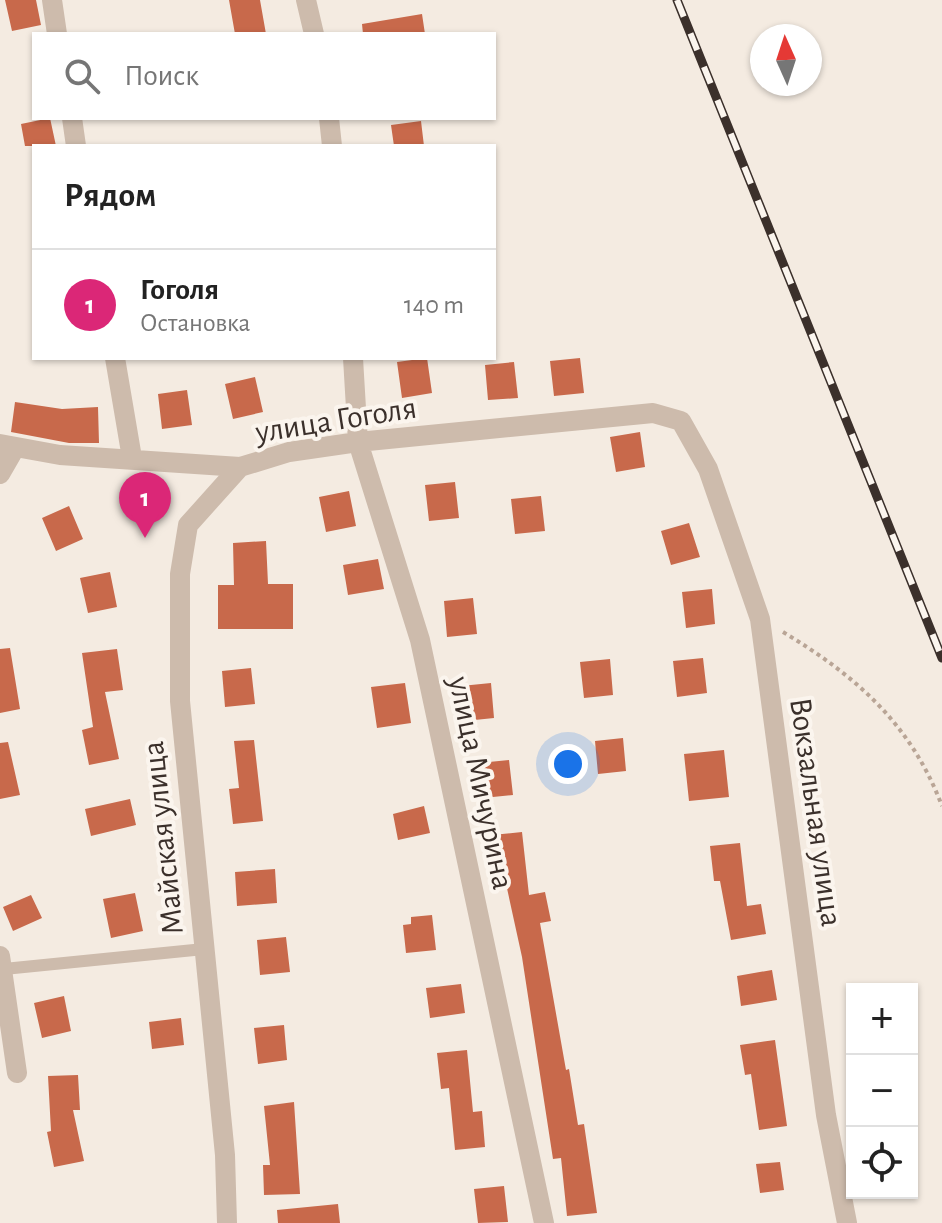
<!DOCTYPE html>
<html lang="ru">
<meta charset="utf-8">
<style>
:root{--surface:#fff;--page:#f6f6f6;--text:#222;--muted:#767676;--line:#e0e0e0;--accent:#db2777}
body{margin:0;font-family:"Alegreya Sans",sans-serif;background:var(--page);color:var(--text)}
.controls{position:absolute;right:24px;bottom:24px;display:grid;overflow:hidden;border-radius:0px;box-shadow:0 2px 6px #0004}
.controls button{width:72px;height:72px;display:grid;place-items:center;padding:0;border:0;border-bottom:2px solid var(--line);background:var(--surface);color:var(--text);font:40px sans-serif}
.compass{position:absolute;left:750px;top:24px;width:72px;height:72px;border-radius:50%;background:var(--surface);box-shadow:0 2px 6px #0004;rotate:357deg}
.you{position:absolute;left:568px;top:764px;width:28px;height:28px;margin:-20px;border:6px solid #fff;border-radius:50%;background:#1a73e8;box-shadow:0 0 0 12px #1a73e833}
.badge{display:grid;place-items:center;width:52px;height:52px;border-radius:50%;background:var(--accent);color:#fff;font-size:26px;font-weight:700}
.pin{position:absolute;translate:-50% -66px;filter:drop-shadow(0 2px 4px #0008)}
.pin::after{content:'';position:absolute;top:42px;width:28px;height:24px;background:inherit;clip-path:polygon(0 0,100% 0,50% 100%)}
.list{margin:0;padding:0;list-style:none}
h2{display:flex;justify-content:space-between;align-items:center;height:104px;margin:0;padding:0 32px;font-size:34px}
h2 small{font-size:26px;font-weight:400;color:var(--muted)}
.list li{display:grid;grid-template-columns:52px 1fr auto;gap:24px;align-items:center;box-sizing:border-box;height:112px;padding:0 32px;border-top:2px solid var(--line)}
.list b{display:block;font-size:30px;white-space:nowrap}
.list p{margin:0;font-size:26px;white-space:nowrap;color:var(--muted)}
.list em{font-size:26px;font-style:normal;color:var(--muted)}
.icon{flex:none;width:44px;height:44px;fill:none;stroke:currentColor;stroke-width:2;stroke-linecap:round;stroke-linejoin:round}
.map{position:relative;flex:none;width:942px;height:1223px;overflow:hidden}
.search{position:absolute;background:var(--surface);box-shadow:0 2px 6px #0004;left:32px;top:32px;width:464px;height:88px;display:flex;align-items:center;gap:20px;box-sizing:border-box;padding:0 28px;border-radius:0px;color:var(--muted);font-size:30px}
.panel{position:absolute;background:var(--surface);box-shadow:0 2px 6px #0004;left:32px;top:144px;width:464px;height:216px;border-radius:0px}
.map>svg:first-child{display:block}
.building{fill:#c8694b}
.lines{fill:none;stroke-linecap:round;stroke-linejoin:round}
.path{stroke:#b9a596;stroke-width:4;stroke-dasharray:4 4;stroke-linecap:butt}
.lane{stroke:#cdbbac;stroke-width:12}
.street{stroke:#cdbbac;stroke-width:20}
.rail-casing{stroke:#3b302b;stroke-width:9}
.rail{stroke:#fbf5ee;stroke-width:6;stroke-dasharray:18;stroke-linecap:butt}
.labels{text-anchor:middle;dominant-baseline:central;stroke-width:8;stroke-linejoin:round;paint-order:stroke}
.street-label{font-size:32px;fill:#3b302b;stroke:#fbf5ee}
</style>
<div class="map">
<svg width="942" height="1223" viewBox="0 0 942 1223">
<rect width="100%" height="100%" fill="#f4ebe1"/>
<path class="building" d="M5 0H36L41 25 12 31Z
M229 0H260L266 34H235Z
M422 14 425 34H363L362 24Z
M50 118 56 146H25L21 124Z
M421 121 424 146H394L391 125Z
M427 358 432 393 402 398 397 362Z
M580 358 584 393 554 396 550 361Z
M514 362 518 398 488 400 485 365Z
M255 377 263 412 233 419 225 384Z
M187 390 192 425 162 429 158 394Z
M15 402 62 409 98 407 99 443H69L11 432Z
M640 432 645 467 616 472 610 437Z
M455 482 459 518 429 521 425 485Z
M349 491 356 526 326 532 319 497Z
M541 496 545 531 515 534 511 499Z
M69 506 83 539 56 551 42 518Z
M689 523 700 557 671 565 661 531Z
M266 541 268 584H293V629H218V585H234L233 543Z
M378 559 384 589 348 595 343 565Z
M110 572 117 607 88 613 80 578Z
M712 589 715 624 686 628 682 592Z
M473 598 477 634 447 637 444 601Z
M10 648 20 709 0 713V649Z
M117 649 123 690 105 692 119 759 89 765 82 730 93 727 82 653Z
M703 658 707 693 677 697 673 661Z
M610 659 613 695 584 698 580 662Z
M251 668 255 704 225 707 222 671Z
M405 683 411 723 377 728 371 687Z
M491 683 494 718 465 721 461 686Z
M623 738 626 771 598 774 595 741Z
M254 740 263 821 233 824 229 789 239 788 234 741Z
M8 742 20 795 0 799V743Z
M724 750 729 797 689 801 684 754Z
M509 760 513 795 483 798 479 763Z
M130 799 136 825 91 836 85 809Z
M424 806 430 833 398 840 393 814Z
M522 832 529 895 545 892 551 921 540 923 566 1070 569 1069 578 1125 584 1124 597 1213 567 1216 561 1158 553 1159 522 957 503 870 496 871 492 835Z
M740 843 747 906 761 904 766 934 731 940 720 881H714L710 846Z
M275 869 277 903 237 906 235 872Z
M135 893 143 931 111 938 103 899Z
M31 895 42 918 13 931 3 907Z
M432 915 436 950 406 953 403 925 411 924V917Z
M286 937 290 972 260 975 257 940Z
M772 970 777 1000 741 1006 737 976Z
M461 984 465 1013 430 1018 426 988Z
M64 996 71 1031 42 1038 34 1003Z
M181 1018 184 1045 152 1049 149 1022Z
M284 1025 287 1060 258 1064 254 1028Z
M775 1040 787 1126 759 1130 751 1074 745 1075 740 1045Z
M467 1050 473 1112 482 1111 485 1147 455 1150 449 1088 441 1089 437 1053Z
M78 1075 80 1110H73L84 1161 54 1167 47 1132 51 1131 48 1076Z
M294 1102 300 1194 264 1195 263 1165H270L264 1106Z
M780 1162 784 1190 760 1193 756 1164Z
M504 1186 508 1222 478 1223 474 1189Z
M338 1204 340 1223H278L277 1210Z"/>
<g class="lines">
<path class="path" d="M783 632C856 676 911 724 942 806"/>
<path class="lane" d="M4 969 204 949"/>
<path class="street" d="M52 0 57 34
M306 0 314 34
M72 118 76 146
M329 118 332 146
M115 358 132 458
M353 358 358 442 420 640 544 1223
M0 444 60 455 240 467 289 452 358 442 653 413 681 421 708 469 760 619 826 1115 847 1223
M0 474 15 448
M0 956 17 1073
M227 1223 225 1155 180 701V574L188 525 240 467"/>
<g class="rail-casing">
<path id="rail" d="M677 0 942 658"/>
</g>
<use href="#rail" class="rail"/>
</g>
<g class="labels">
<g class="street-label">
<text transform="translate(336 420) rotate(-9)">улица Гоголя</text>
<text transform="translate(481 783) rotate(78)">улица Мичурина</text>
<text transform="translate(816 812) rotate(82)">Вокзальная улица</text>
<text transform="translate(163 838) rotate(-96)">Майская улица</text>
</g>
</g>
</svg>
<div class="controls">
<button>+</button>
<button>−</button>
<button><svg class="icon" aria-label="locate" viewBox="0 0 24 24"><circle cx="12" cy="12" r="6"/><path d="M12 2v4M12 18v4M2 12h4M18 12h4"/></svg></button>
</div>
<svg class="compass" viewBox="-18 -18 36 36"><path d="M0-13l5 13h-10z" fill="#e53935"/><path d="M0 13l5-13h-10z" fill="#767676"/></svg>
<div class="you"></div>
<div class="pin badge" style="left:145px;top:538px">1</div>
<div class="search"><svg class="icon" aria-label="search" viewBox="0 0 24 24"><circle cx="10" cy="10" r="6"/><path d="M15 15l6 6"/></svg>Поиск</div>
<section class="panel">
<h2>Рядом<small></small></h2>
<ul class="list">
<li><span class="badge">1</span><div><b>Гоголя</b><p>Остановка</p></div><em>140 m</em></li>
</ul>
</section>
</div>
